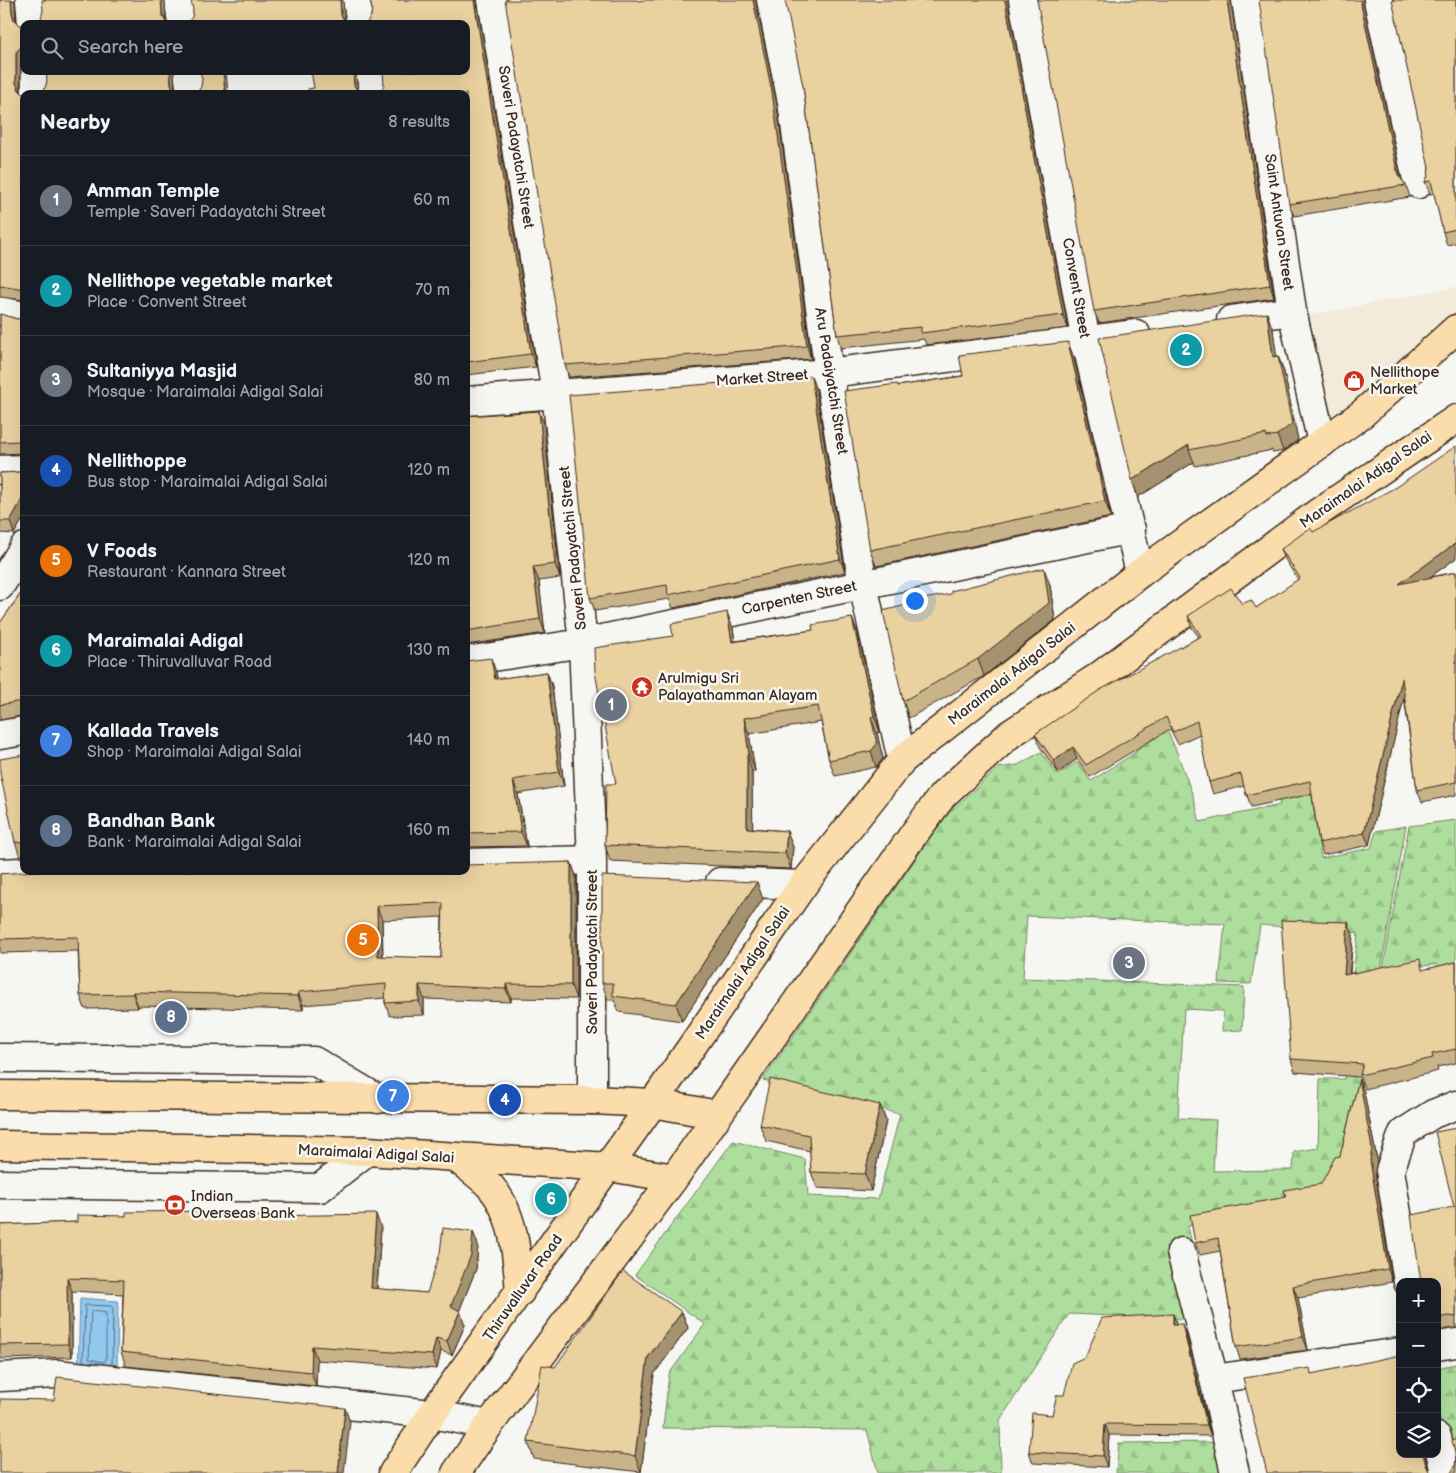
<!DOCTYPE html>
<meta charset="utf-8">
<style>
:root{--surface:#171b24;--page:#20242c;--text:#f1f3f6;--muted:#9ea1a6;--line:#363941;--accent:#0b8043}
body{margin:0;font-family:"Balsamiq Sans",sans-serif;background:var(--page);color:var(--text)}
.controls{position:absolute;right:15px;bottom:15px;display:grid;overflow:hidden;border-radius:10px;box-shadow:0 5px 20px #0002}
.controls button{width:45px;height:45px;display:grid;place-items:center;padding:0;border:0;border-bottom:1px solid var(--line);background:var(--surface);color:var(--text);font:25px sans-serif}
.you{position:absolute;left:914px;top:600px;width:18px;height:18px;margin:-12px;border:4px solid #fff;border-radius:50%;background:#1a73e8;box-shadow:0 0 0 8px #1a73e833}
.badge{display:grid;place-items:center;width:32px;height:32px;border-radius:50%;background:var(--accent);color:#fff;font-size:16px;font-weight:700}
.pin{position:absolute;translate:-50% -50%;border:2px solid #fff;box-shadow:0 1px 5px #0006}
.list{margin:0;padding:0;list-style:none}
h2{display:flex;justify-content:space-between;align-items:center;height:65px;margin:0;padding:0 20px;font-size:21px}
h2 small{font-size:16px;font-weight:400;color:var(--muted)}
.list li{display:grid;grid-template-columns:32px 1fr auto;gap:15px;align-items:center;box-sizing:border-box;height:90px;padding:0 20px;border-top:1px solid var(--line)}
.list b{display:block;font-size:19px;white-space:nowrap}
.list p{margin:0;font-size:16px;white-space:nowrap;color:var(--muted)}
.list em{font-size:16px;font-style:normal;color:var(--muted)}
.icon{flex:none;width:28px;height:28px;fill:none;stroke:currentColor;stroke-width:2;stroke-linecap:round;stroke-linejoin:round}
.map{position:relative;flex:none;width:1456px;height:1473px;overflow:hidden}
.search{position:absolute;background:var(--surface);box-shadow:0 5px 20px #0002;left:20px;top:20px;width:450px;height:55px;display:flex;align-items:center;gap:12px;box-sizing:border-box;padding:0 18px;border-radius:10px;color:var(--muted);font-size:19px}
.panel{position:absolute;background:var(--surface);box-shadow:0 5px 20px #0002;left:20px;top:90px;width:450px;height:785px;border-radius:10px}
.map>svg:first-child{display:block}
.built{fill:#f2ebd9}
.forest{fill:url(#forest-firs);stroke:#74845e}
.water{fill:#91c8f0;stroke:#6f899c}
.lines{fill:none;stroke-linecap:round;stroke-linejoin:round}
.shore{stroke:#5d6972;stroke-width:1}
.minor-casing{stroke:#3b2a1e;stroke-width:31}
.major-casing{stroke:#3b2a1e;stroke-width:31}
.minor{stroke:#f6f6f2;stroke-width:28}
.major{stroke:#faddab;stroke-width:28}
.wall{fill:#c9b48a;stroke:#3b2a1e;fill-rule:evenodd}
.shaded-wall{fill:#a49270;stroke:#3b2a1e}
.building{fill:#ead1a0;stroke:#3b2a1e;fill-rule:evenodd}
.labels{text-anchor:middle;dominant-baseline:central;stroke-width:5;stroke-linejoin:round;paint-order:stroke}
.street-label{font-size:15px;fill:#3b2a1e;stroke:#f6f6f2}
.poi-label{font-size:15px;fill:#3b2a1e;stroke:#f6f6f2;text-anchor:start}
</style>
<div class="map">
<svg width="1456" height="1473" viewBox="0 0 1456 1473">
<defs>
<pattern id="forest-firs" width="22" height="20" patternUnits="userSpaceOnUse" patternTransform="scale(1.25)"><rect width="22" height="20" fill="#aede9e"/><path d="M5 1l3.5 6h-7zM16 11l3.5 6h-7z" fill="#97bf88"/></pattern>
</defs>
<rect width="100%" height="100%" fill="#f6f6f2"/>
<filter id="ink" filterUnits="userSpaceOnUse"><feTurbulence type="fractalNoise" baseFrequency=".02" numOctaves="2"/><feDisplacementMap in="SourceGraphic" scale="10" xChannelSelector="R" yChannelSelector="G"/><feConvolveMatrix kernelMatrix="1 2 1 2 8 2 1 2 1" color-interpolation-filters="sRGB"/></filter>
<g filter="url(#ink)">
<path class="built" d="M1456 287V340L1326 422 1304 316Z"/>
<path class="forest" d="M1155 704 1176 750 1193 796 1200 822 1280 805 1274 778 1318 796 1312 797 1321 858 1371 848 1376 831 1406 826 1379 980 1347 1028 1358 933 1260 925 1251 984 1219 983 1225 924 1027 916 1023 978 1244 987 1242 1030 1222 1031 1223 1011 1184 1009 1178 1118 1216 1120 1213 1171 1293 1170 1294 1152 1318 1148 1320 1079H1344L1349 1031 1380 1079 1359 1084 1344 1154 1321 1193 1281 1208 1188 1226 1192 1244 1166 1247 1184 1319 1069 1314 1000 1420 1001 1473H878L867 1430 663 1428 669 1374 705 1324 635 1275 733 1141 805 1159 808 1196 878 1199 900 1114 763 1080 932 835 951 811 998 768 1018 765 1041 752 1057 775 1077 762 1091 781 1136 752 1106 706Z
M1456 820V971L1439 975 1436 964 1382 973 1409 826Z
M1456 1364V1450L1447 1452 1437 1404V1368Z
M1220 1442 1227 1473H1116L1119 1443Z"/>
<path class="water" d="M80 1298 118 1301 117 1374 78 1372Z"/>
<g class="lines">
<path class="shore" d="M93 1311 106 1313V1360L104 1362 89 1359 91 1313Z
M83 1362 85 1305 111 1306 113 1308 112 1365"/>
<g class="minor-casing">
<path id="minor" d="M30 0 32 24
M179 0 182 24
M357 0 361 24
M492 0 556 393 583 643 592 860V1100
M771 0 792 102 829 373 863 585 902 760
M1023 0 1086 341 1140 573
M1246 0 1292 311 1322 443
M1378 0 1418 184
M35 71 36 94
M188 71 191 94
M370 71 374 94
M0 311 24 316
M1231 320 1292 311
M466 401 829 373 1136 334
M0 470 24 469
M0 586 24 547
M466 661 583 643 1131 529
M0 735 24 731
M466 863 592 860
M0 873 40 871
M720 882 803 885
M0 1058 314 1061 378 1099
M0 1184 320 1188 367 1151
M1181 1252 1214 1379 1235 1473
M1408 1282 1390 1170 1403 1133 1433 1114 1456 1105
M1437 1346 1456 1343
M0 1377 57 1374 432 1414 489 1425
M1214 1379 1400 1352
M1437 1437 1445 1473"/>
</g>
<g class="major-casing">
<path id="major" d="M0 1095 592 1100 653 1103 718 1115
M0 1145 367 1151 609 1167 674 1178 913 835 943 795 1010 734 1098 677 1319 512 1456 419
M455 1157C467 1167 481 1176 491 1187 515 1215 517 1257 520 1292
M393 1473 432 1414 653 1103 803 885 902 760 1140 573 1362 414 1456 329
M456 1473 489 1425 674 1178"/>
</g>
<use href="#minor" class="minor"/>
<use href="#major" class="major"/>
</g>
<path class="wall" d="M0 0 14 1 16 22 20 25 24 26V61L21 64V92L24 95V300L0 297Z
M370 0H477V3L536 367 466 375V71L371 16 372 9Z
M1456 0V243L1447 245 1443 232 1434 193 1430 194 1425 182 1428 176 1429 168Z
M640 1 756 3 777 105 811 359 569 377 565 365Z
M1231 2 1274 298 1099 323 1094 311Z
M1008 3 1068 328 926 345 924 339 841 348 837 335 803 86Z
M1363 3 1401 178 1406 185 1410 197 1294 216 1289 204Z
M0 314 17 319 24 318V453L0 454Z
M1273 330 1276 356H1278L1284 372 1298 440 1283 451 1273 453 1272 450 1195 466 1194 462 1138 497 1132 480Z
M1074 358 1111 517 876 566 870 550 897 384 898 386Z
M816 390 845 572 673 608 669 599 595 611 590 598Z
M466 416 544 424 560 578 539 581 545 633 466 645Z
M24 471V517L14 534 1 533 0 540V473L20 472Z
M1313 532 1456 558 1430 577 1456 572V795L1422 802 1417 790 1404 697 1369 845 1323 855 1319 843 1312 794 1251 807 1244 786 1213 794 1209 782 1200 734 1178 744 1170 729 1090 777 1077 759 1058 773 1040 747 1035 734 1199 637 1192 628 1188 616 1242 604 1256 608 1298 580 1286 561 1281 549Z
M1050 585 1055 620 984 676 909 718 903 701Z
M24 589V716H21L0 720V623Z
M852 618 858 634 880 732 877 733 883 759 876 767 835 776 829 760 821 722 749 734 755 771H752V828L787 831 793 847 791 869 610 861 605 845 616 784 673 636 733 628 735 641 813 630Z
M466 661 496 672 497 679 547 672 552 686 564 786 518 794 527 846 466 847Z
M24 755V856H20L15 842Z
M571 862 576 876V999L511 998V1002L424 999V1015L390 1016 385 1003V998L303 1005V1010L138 1006V1008L85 1009 80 995 78 951 0 953V874L466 871ZM442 917 441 958 383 957 382 920Z
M763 899 682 1021 619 1012 614 1000H608L602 983Z
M1353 935 1350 973 1424 970 1456 962V1063L1437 1067 1438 1071 1365 1089 1360 1077 1295 1072 1291 1059Z
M1359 1079 1364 1092 1377 1160 1375 1172 1392 1282 1298 1298 1308 1350 1240 1359 1236 1347 1220 1251 1200 1255 1195 1243 1286 1197 1321 1184 1340 1156Z
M880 1105 886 1121 871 1191 817 1188 811 1172 810 1151 766 1141 760 1125Z
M1456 1128V1328H1454L1437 1331V1282L1454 1207Z
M216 1217 381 1228 377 1289 427 1293 473 1232 478 1245 476 1269 459 1311 465 1325 452 1355 441 1351 437 1369 317 1360 316 1386 126 1366 121 1352 123 1294 72 1291V1357L0 1359V1225Z
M682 1312 688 1328 654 1374 641 1472 534 1459 528 1442 555 1367Z
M1173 1314 1176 1324 1186 1335 1211 1436 1109 1435 1107 1467 1033 1463 1029 1452 1064 1395Z"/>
<path class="shaded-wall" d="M11 0H15L16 25 12 13Z
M161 0H165L166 24 162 14Z
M340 0H343L345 24 341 15Z
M474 0H477V3L536 367 531 354Z
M753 0H756V3L777 105 811 359 807 346Z
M1005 0H1008V3L1068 328 1063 315Z
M1227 0H1231V2L1274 298 1270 285Z
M1360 0H1363V3L1403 187 1398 175Z
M22 46 24 51V61L21 64 20 95 16 83V52Z
M170 71H174L175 94 171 84Z
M223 71H226L228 94H225Z
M353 71H356L358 94 354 85Z
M1267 313 1273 330 1279 373 1273 357Z
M1068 342 1074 358 1111 517 1105 501Z
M1278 356 1284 372 1298 440 1283 451 1277 435Z
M811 376 816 390 845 572 840 559Z
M539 411 544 424 560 578 555 564Z
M1189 445V450L1194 462 1138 497 1132 480Z
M24 496V517L14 534 10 521Z
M1456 543V558L1404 596 1399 584Z
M533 567 539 581 545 633 540 619Z
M1044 568 1050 585 1055 620 984 676 978 659Z
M727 612 733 628 737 658 732 642Z
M852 618 858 634 880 732 874 716Z
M491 658 496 672 500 693 495 679Z
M547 672 552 686 564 786 559 772Z
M1402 678 1406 690 1369 845 1364 833Z
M871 717 877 733 883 759 876 767 871 751Z
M744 718 749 734 755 771 749 755Z
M1073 747 1077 759 1058 773 1054 761Z
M747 755 752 771 753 844 747 828Z
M513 780 518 794 527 846 521 832Z
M787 831 793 847 791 869 785 853Z
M571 862 576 876V999L571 985Z
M757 882 763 899 682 1021 676 1004Z
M377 906 382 920 383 970 378 956Z
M1348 922 1353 935 1348 988 1344 975Z
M506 984 511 998V1002L506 989Z
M419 985 424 999V1015L419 1001Z
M133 992 138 1006V1008L133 994Z
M298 992 303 1005V1010L298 996Z
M1359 1079 1364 1092 1377 1160 1375 1172 1392 1282 1388 1269 1370 1160Z
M880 1105 886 1121 871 1191 865 1174Z
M376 1214 381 1228 376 1302 371 1288Z
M473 1232 478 1245 476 1269 456 1319 451 1306Z
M67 1278 72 1291V1357L68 1344Z
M1293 1286 1298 1298 1308 1350 1303 1337Z
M460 1311 465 1325 452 1355 447 1341Z
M682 1312 688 1328 654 1374 641 1472 635 1456 648 1357Z
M1173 1314 1177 1325 1173 1324Z
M1182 1324 1186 1335 1211 1436 1207 1425Z
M436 1338 441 1351 437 1369 432 1355Z
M312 1346 317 1360 316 1386 311 1372Z
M345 1408 350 1422 344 1473H338Z
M1105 1424 1109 1435 1107 1467 1103 1456Z
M1423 1454H1425L1429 1473 1426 1465Z"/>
<path class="building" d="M0 0H11L12 13 14 20 20 25 24 26V45L22 46 16 52V83L19 90 24 95V289L0 285Z
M42 0H161L162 14 165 21 169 24H37L41 19 43 10Z
M191 0H340L341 15 345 22 348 24H187L192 17 193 10Z
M370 0H474L531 354 466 362V94H379L384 86 383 71H466V24H366L371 16 372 9Z
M505 0H637L638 1 645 0H753L772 92 807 346 565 365Z
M785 0H1005L1063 315 921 333V327L837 335 803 86Z
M1037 0H1227L1270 285 1094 311Z
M1259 0H1360L1398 175 1406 185 1289 204Z
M1392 0H1456V229L1443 232 1431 181 1425 182 1428 176 1429 168Z
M46 71H170L171 84 174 91 178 94H40L45 88 47 81Z
M200 71H223L225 94H196L201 87 202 79Z
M311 71H353L354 85 358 92 361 94H309L308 89 314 88Z
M1267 313 1273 357 1278 356 1292 424 1277 435 1267 437 1266 434 1189 450V445L1132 480 1099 338Z
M0 314 17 319 24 318V442L19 441 0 442Z
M1068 342 1105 501 870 550 844 391 897 384 898 386 963 376 959 355Z
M811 376 840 559 668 595 667 585 590 598 569 395Z
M539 411 555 564 533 567 540 619 466 631V416Z
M1456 446V543L1399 584 1456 572V782L1417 790 1402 678 1364 833 1319 843 1310 781 1246 795 1241 774 1209 782 1197 721 1173 732 1166 717 1086 765 1073 747 1054 761 1035 734 1100 690 1201 636 1188 616 1231 588 1242 604 1251 600 1256 608 1300 578 1281 549 1310 528 1313 532 1396 487Z
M24 471V496L10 521H0V473L20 472Z
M1044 568 1049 603 978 659 903 701 883 611 906 605V602L951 594V591Z
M24 589V702H16L0 705V623Z
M727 612 732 642 813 630 812 625 852 618 874 716 871 717 877 744 871 751 829 760 818 706 744 718 749 755H747V828L787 831 785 853 605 845 606 784H616L595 672 594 648 673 636 671 624Z
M491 658 495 679 547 672 559 772 513 780 521 832 466 833V661Z
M24 755V843L15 842 0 773V759Z
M571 862V985L506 984V989L419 985V1001L385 1003 386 984 298 992V996L133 992V994L80 995 78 937 0 939V874L34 871H466V865ZM443 903 441 958 378 956 377 906Z
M602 876 757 882 676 1004 613 996V983H602Z
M1281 920 1348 922 1344 975 1420 959 1422 970 1456 962V1049L1432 1054 1433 1058 1360 1075 1363 1064 1291 1059Z
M770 1079 880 1105 865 1174 811 1172 809 1135 760 1125Z
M1359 1079 1372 1148 1370 1160 1388 1269 1293 1286 1303 1337 1236 1347 1218 1238 1195 1243 1190 1215 1286 1197 1284 1190 1321 1184 1335 1157 1340 1156Z
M1456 1128V1317L1449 1316 1437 1318V1282H1421L1411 1215 1454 1207 1435 1132Z
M214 1211 213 1217 376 1214 371 1288 427 1293 440 1253 443 1228 473 1232 471 1255 451 1306 460 1311 447 1341 436 1338 432 1355 312 1346 311 1372 121 1352 124 1280 67 1278 68 1344 0 1345V1225L77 1222V1215L126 1216V1212Z
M623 1271 682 1312 648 1357 635 1456 528 1442 542 1365 555 1367Z
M1173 1314V1324H1182L1207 1425 1105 1424 1103 1456 1029 1452 1032 1413 1052 1415 1057 1395H1064L1072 1363 1085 1357 1102 1318Z
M1400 1355V1454H1423L1426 1465 1429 1471 1431 1473H1267L1243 1378 1310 1368 1311 1374Z
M57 1377 345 1408 338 1473H0V1399L54 1400Z
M1456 1439V1473H1451L1455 1466 1456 1458 1452 1440Z"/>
</g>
<defs>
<g id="shop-disc" transform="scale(1.125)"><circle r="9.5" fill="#c8321e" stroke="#f6f6f2"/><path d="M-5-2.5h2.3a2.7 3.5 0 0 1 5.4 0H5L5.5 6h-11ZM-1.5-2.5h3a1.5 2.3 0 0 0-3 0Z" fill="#fff"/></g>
<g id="temple-disc" transform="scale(1.125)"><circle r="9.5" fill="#c8321e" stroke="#f6f6f2"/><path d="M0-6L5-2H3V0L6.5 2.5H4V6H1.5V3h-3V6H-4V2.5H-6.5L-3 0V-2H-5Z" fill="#fff"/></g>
<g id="bank-disc" transform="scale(1.125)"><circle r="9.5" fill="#c8321e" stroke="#f6f6f2"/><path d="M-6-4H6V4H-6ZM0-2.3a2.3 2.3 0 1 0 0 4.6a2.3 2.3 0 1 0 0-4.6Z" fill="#fff"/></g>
</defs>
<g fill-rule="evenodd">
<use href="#shop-disc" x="1354" y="381"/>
<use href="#temple-disc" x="642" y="687"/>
<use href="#bank-disc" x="175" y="1205"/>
</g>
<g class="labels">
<g class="street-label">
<text transform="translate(516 147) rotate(81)">Saveri Padayatchi Street</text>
<text transform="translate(1279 222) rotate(82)">Saint Antuvan Street</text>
<text transform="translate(1076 288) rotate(80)">Convent Street</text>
<text transform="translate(762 378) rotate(-4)">Market Street</text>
<text transform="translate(831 381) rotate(81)">Aru Padaiyatchi Street</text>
<text transform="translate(1366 480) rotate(-35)">Maraimalai Adigal Salai</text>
<text transform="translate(573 548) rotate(-96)">Saveri Padayatchi Street</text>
<text transform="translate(799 598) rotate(-12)">Carpenten Street</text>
<text transform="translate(1012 674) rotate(-38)">Maraimalai Adigal Salai</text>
<text transform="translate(592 952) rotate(-90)">Saveri Padayatchi Street</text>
<text transform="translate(743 973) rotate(-56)">Maraimalai Adigal Salai</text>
<text transform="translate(376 1154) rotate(3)">Maraimalai Adigal Salai</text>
<text transform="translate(523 1288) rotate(-55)">Thiruvalluvar Road</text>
</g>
<g class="poi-label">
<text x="1370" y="372">Nellithope<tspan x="1370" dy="17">Market</tspan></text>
<text x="658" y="678">Arulmigu Sri<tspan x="658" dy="17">Palayathamman Alayam</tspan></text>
<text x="191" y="1196">Indian<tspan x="191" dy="17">Overseas Bank</tspan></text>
</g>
</g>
</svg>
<div class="controls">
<button>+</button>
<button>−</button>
<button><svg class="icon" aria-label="locate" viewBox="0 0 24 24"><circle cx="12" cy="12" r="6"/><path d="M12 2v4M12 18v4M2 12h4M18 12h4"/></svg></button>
<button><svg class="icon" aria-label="layers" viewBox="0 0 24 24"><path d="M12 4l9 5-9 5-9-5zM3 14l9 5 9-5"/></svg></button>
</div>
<div class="you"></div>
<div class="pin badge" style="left:611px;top:705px;background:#6b7280">1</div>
<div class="pin badge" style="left:1186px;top:350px;background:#0f9aa8">2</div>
<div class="pin badge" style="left:1129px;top:963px;background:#6b7280">3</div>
<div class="pin badge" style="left:505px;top:1100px;background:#1a4fb4">4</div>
<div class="pin badge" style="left:363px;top:940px;background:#e8710a">5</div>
<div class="pin badge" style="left:551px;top:1199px;background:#0f9aa8">6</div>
<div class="pin badge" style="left:393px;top:1096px;background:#3f7fe0">7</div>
<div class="pin badge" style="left:171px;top:1017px;background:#5c6f8a">8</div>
<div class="search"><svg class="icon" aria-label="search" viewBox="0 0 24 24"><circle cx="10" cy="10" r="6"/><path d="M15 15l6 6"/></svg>Search here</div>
<section class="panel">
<h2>Nearby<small>8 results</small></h2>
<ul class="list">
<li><span class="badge" style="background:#6b7280">1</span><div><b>Amman Temple</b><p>Temple · Saveri Padayatchi Street</p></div><em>60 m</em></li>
<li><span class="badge" style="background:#0f9aa8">2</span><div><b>Nellithope vegetable market</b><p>Place · Convent Street</p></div><em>70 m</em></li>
<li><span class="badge" style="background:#6b7280">3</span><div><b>Sultaniyya Masjid</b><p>Mosque · Maraimalai Adigal Salai</p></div><em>80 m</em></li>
<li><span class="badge" style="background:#1a4fb4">4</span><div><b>Nellithoppe</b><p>Bus stop · Maraimalai Adigal Salai</p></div><em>120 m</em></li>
<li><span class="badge" style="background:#e8710a">5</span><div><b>V Foods</b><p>Restaurant · Kannara Street</p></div><em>120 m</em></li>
<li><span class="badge" style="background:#0f9aa8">6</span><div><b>Maraimalai Adigal</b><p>Place · Thiruvalluvar Road</p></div><em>130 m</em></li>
<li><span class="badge" style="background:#3f7fe0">7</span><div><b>Kallada Travels</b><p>Shop · Maraimalai Adigal Salai</p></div><em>140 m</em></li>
<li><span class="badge" style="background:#5c6f8a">8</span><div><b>Bandhan Bank</b><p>Bank · Maraimalai Adigal Salai</p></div><em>160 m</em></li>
</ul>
</section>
</div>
